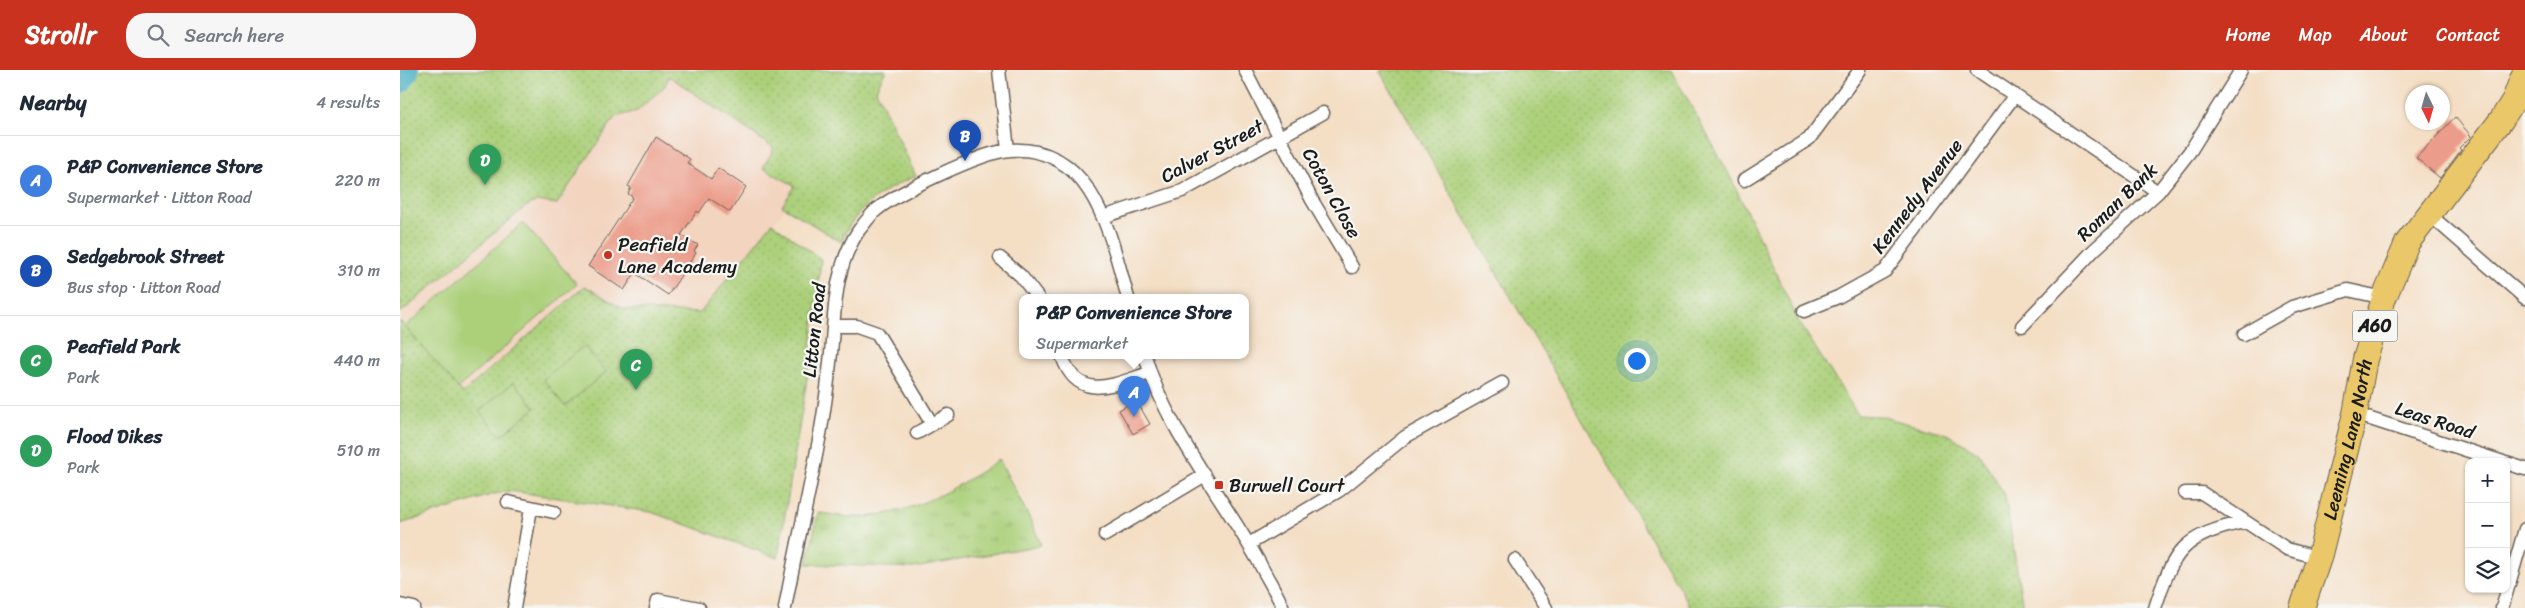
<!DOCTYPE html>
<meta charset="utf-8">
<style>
:root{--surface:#fff;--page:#f6f6f7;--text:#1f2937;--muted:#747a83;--line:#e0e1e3;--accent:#c8321e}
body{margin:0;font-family:Sriracha,sans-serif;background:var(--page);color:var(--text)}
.controls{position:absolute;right:15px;bottom:15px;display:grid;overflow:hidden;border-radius:10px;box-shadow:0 1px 4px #0004}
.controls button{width:45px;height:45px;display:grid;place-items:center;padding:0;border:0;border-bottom:1px solid var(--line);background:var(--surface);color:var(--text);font:25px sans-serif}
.compass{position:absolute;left:2005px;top:15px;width:45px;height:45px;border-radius:50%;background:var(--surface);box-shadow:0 1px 4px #0004;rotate:175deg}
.you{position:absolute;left:1236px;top:290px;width:18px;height:18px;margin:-12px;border:4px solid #fff;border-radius:50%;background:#1a73e8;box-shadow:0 0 0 8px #1a73e833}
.badge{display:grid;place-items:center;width:32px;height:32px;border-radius:50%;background:var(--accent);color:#fff;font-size:16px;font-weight:700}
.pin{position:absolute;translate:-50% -41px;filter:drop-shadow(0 1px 2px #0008)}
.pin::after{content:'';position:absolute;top:26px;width:18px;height:15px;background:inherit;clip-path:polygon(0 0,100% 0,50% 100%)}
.popup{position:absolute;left:619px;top:224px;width:230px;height:65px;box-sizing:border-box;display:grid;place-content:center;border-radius:10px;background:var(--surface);filter:drop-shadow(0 1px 4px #0005);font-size:16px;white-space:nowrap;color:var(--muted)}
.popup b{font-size:19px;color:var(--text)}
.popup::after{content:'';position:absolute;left:50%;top:100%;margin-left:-10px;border:10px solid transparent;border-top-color:var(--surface)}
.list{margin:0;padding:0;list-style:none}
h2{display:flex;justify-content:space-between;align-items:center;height:65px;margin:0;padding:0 20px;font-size:21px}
h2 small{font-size:16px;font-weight:400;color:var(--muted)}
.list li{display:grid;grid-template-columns:32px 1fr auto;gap:15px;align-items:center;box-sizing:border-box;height:90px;padding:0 20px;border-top:1px solid var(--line)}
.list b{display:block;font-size:19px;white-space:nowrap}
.list p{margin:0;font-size:16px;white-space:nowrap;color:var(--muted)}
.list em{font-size:16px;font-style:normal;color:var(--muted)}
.icon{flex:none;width:28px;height:28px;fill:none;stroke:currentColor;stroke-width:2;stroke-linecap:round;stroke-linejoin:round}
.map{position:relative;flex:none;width:2125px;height:538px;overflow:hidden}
header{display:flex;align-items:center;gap:30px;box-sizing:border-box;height:70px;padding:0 25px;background:var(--accent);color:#fff}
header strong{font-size:24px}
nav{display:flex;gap:28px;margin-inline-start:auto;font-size:18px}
.search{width:350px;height:45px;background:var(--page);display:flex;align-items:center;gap:12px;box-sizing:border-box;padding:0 18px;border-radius:20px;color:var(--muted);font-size:19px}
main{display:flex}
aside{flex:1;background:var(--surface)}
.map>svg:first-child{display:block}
.built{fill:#f3d4bf}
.grass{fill:url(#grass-tufts);stroke:#64764b}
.park{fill:url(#park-dots);stroke:#64764b}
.pitch{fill:#acd07a;stroke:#64764b}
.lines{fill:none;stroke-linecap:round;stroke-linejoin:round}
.river{stroke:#43adc3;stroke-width:28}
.building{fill:#ec9c8a}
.street-casing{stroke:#686057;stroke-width:15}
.highway-casing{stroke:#686057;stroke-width:26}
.street{stroke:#fff;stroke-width:12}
.highway{stroke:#eac769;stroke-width:24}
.poi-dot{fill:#c8321e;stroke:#f6f6f2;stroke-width:2}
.labels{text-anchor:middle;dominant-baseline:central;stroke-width:4.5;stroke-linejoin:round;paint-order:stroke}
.shield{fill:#f6f6f2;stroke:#5d5d5c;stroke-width:1}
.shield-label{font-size:18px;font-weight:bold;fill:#1c1c1c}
.street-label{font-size:19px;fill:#1c1c1c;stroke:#f6f6f2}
.poi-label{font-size:19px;fill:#1c1c1c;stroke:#f6f6f2;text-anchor:start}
</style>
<header>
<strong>Strollr</strong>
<div class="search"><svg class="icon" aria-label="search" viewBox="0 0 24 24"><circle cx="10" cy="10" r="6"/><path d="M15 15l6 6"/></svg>Search here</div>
<nav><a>Home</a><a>Map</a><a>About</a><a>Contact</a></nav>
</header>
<main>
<aside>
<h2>Nearby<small>4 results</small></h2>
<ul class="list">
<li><span class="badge" style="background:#3f7fe0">A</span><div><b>P&amp;P Convenience Store</b><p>Supermarket · Litton Road</p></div><em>220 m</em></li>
<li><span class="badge" style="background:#1a4fb4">B</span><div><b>Sedgebrook Street</b><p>Bus stop · Litton Road</p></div><em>310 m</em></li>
<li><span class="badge" style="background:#2e9e5b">C</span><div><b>Peafield Park</b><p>Park</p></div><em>440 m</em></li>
<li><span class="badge" style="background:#2e9e5b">D</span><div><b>Flood Dikes</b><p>Park</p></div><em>510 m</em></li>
</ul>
</aside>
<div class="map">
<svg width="2125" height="538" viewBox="0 0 2125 538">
<defs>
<pattern id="grass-tufts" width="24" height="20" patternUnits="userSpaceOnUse" patternTransform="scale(1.25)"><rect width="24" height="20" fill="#acd07a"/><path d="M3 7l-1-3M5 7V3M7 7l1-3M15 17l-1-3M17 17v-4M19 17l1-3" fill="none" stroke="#93b269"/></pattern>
<pattern id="park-dots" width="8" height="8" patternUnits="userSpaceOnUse" patternTransform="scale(1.25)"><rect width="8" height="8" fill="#acd07a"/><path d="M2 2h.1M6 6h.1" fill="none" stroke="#93b269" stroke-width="1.8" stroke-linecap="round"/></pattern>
</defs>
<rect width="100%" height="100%" fill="#f6f6f2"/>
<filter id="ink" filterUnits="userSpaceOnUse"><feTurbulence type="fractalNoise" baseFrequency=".02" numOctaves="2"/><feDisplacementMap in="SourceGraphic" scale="10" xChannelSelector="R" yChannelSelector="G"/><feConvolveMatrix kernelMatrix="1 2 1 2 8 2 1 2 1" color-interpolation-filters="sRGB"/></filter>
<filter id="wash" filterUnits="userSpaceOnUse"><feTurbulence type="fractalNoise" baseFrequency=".0096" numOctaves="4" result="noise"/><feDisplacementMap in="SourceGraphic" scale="20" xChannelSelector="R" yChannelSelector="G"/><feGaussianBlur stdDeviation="1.12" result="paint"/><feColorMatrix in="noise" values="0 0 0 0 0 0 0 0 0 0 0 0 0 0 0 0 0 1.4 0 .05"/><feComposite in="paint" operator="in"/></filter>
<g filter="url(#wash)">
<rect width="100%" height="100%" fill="#f4dec4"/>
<path class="built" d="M269 6 374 78 395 115 382 136 386 137 300 243 224 239 185 216 63 323 0 251V243L125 137 137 131 157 134 215 47 237 41Z"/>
<path class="grass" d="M599 389 632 453 641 475 514 498 407 494 418 443C432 444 449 448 463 447 515 443 558 418 599 389Z"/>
<path class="park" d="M22 0H486L476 20 516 106C481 121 457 136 441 172L382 136 395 116 363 98 374 78 269 6 265 16 237 41 215 47 157 134 137 131 125 137 0 243V20Z
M979 0H1271L1329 104 1399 252 1458 345 1480 346 1547 364 1579 383 1605 425 1623 538H1291Z
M372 153 421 189 409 296 378 488 251 442 111 421 94 424 0 454V251L63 323 185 216 224 239 300 243Z"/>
<path class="pitch" d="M123 153 177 214 58 318 5 257Z
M184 276 206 302 165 336 143 309Z
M114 312 135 338 101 366 79 341Z"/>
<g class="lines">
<path class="river" d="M0 9 5 0"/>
</g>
<g id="blocks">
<path class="building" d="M2055 47 2071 66 2059 78 2061 80 2040 108 2016 88Z
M256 67 290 89 287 93 311 109 318 98 346 117 330 142 309 128 299 143 297 141 281 165 298 175 294 181 296 183 268 225 235 203 224 220 188 196 233 127 228 124 231 118 228 116Z
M736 330 750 354 733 364 719 340Z"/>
</g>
</g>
<g filter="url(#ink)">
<use href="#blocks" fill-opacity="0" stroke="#686057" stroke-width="1"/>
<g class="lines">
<g class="street-casing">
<path id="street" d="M599 0 608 80
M845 0 912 130 952 197
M1577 0 1758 122
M1344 110 1409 69 1460 0
M2030 145 2125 228
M703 147 782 121 923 43
M600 188 621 206 638 228
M1404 241 1438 227 1485 201 1615 25
M434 256H457L477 263 532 354
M1622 256 1694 180 1758 122 1791 80 1841 0
M1844 264 1892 237 1948 220 1984 228
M662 286C678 334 714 314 750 303
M745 286C767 362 822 425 860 494 867 508 877 523 883 538
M1955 344 2103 392
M517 363 548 345
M2106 393 2125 399
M1785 423H1802L1887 479 1919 488
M108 432 154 442
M705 465 805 405
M849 474 940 420 1005 367 1102 313
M1115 490 1146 538
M0 535 14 538
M114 538 131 438
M256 538 258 530 299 538
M385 538C395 483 408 429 418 375 424 345 428 313 431 283 435 240 434 197 459 160 464 154 469 147 474 142 495 123 582 82 610 80 694 75 710 165 728 228
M1755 538C1774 479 1783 466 1844 452
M2102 538 2125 459"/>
</g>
<g class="highway-casing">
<g id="highway">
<path id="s1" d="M1902 538 1919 488 1955 344 1965 289 1984 228 2007 173 2102 49 2114 30 2125 1"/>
</g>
</g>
<use href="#street" class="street"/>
<use href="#highway" class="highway"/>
</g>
</g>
<g class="poi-dot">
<circle cx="208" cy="185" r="5"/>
<rect x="814" y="410" width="10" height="10" rx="2.5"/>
</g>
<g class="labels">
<rect class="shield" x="1952.5" y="240.5" width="45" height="31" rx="4"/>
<g class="shield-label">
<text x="1975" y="256">A60</text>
</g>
<g class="street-label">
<text transform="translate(812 81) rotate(-28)">Calver Street</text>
<text transform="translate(932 123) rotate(61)">Coton Close</text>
<text transform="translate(1517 126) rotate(-53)">Kennedy Avenue</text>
<text transform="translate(1717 132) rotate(-44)">Roman Bank</text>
<text transform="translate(414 260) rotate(-84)">Litton Road</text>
<text transform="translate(2035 350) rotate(18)">Leas Road</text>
<text stroke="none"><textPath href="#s1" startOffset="175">Leeming Lane North</textPath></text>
</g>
<g class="poi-label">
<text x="218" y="174">Peafield<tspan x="218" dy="22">Lane Academy</tspan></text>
<text x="829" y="415">Burwell Court</text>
</g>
</g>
</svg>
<div class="controls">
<button>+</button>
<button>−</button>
<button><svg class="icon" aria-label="layers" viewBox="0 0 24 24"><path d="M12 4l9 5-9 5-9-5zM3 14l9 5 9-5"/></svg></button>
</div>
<svg class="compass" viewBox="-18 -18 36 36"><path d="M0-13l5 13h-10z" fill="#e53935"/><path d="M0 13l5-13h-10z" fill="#747a83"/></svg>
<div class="you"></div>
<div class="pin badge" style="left:734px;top:347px;background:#3f7fe0">A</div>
<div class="popup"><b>P&amp;P Convenience Store</b>Supermarket</div>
<div class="pin badge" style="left:565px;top:91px;background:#1a4fb4">B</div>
<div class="pin badge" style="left:236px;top:320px;background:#2e9e5b">C</div>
<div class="pin badge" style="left:85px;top:115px;background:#2e9e5b">D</div>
</div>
</main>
